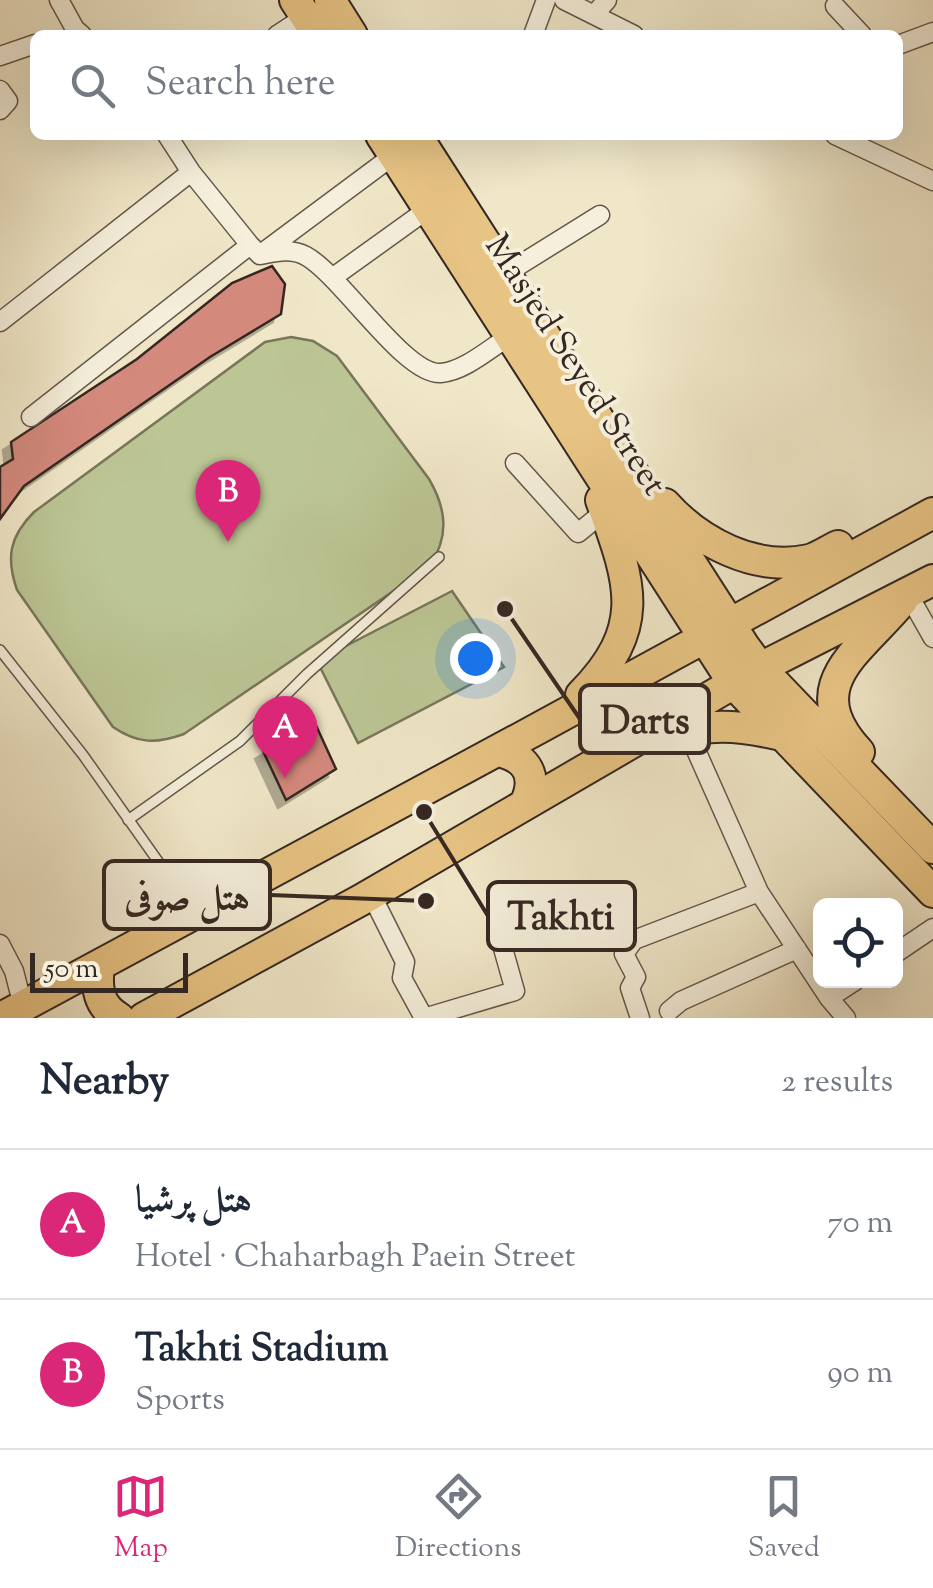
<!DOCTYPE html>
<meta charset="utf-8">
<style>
:root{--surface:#fff;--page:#f6f6f7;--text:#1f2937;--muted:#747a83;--line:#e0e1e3;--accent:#db2777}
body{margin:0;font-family:"Sorts Mill Goudy",Amiri,serif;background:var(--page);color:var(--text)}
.controls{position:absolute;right:30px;bottom:30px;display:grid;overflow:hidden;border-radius:15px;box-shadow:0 10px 40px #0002}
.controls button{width:90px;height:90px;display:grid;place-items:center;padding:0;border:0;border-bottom:2px solid var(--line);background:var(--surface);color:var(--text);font:50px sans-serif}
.scale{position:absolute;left:30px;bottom:25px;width:158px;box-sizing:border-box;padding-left:10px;border:5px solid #352722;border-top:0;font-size:28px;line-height:35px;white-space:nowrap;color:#352722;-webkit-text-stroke:8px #f5efdb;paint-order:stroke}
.you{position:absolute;left:475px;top:658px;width:35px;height:35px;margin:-25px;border:8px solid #fff;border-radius:50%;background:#1a73e8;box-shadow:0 0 0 15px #1a73e833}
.badge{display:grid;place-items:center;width:65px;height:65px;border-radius:50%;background:var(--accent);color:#fff;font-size:32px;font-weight:700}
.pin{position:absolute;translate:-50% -82px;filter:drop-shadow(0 2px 5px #0008)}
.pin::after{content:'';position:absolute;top:52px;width:35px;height:30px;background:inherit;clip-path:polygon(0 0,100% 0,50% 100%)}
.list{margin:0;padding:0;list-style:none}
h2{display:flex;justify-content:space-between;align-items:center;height:130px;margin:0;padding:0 40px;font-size:42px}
h2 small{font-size:32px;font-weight:400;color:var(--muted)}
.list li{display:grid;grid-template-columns:65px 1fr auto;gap:30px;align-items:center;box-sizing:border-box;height:150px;padding:0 40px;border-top:2px solid var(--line)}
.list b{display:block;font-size:38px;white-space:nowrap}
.list p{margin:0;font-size:32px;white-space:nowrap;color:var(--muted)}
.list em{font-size:32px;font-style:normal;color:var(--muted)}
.icon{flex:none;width:55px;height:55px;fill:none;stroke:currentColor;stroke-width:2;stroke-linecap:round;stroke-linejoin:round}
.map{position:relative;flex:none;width:933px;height:1018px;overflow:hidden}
.search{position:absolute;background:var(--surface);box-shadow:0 10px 40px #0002;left:30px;right:30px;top:30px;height:110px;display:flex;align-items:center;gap:25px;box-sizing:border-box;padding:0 35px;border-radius:15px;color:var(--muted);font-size:38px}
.sheet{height:430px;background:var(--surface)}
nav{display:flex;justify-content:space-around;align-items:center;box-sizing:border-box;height:140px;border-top:2px solid var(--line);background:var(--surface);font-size:28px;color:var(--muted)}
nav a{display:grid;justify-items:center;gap:5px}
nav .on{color:var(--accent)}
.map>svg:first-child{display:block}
.green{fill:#bcc594;stroke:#78765b;stroke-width:2.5}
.building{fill:#d4897d;stroke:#352722;stroke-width:2.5;filter:url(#shadow)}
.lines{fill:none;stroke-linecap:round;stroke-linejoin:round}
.lane-casing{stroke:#64574c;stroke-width:12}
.street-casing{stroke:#64574c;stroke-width:21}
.primary-casing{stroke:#352722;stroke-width:34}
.lane{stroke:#f5efdb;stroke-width:9}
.street{stroke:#f5efdb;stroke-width:18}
.primary{stroke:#e8c484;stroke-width:30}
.labels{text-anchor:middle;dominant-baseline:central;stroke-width:8;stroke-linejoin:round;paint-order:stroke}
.street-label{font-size:35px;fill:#352722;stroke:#f5efdb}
.leader{fill:none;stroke:#352722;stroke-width:4}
.callout-dot{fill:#352722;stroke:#f5efdb;stroke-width:4}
.callout{fill:#f5efdb;stroke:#352722;stroke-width:4}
.callout-label{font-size:38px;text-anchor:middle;font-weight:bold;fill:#352722}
</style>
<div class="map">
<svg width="933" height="1018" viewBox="0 0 933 1018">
<defs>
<filter id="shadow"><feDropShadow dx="-8" dy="8" stdDeviation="0" flood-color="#0004"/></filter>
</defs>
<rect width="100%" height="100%" fill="#f0e7c8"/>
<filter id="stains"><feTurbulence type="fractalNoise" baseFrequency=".002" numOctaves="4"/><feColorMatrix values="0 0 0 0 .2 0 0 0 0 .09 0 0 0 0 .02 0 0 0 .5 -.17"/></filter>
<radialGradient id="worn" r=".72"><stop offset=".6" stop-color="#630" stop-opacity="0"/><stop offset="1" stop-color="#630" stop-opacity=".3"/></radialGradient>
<path class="green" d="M291 337 313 341 337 356 429 479C447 510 449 536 430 566L184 734C156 744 138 744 113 727L17 590C6 558 9 537 34 512L265 342Z
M452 591 504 667 358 743 317 661Z"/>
<path class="building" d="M272 266 285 284 281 314 210 357 24 486 0 519V467L13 459 11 442 137 359 232 283Z
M314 721 336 769 286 800 263 751Z"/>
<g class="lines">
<g class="lane-casing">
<path id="lane" d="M0 650 83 755 191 908
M128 820 240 741 307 674 439 557"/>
</g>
<g class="street-casing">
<path id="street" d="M59 0 75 29 82 35
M564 0 634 35
M835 6 862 35
M594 15 607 0
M277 35 306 16
M533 35 546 0
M898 45 933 32
M0 56 35 44
M0 90 8 101 0 110
M167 135 191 172 250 245 260 255C276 252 291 248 306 256 342 276 405 376 441 373 465 371 490 348 510 336
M835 135 933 181
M265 251 394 155
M505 274 600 215
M332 278 428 209
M0 322 191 172
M31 417 250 245
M515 463 578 533 605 511
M908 594 933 638
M687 730 759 892 829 998 846 1018
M371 894 405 962 402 978 424 1018 515 991 499 934
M0 944 14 971 23 1006
M896 953 933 928
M829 998 855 981
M669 1011 681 1001 797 949
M640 1018 630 988 636 977 624 954 634 940 759 892"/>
</g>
<g class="primary-casing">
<path id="primary" d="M295 0 318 35
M330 0 352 35
M381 135 734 684 933 892
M416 135 744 646 760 668 933 848
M665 504C699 542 755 572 809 560 818 558 829 550 838 546
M581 695C649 626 630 582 601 500
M664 735C710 724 735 724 781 735
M498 751C528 757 538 777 525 804
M859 752C797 685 860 652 902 601
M99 966C96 987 98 1006 119 1018
M1 1018C313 851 623 683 933 513
M144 1018 361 900 760 668 933 580"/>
</g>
<use href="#lane" class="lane"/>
<use href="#street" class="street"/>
<use href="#primary" class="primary"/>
</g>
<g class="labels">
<g class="street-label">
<text transform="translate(574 366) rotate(57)">Masjed Seyed Street</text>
</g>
</g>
<path class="leader" d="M505 609L580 719M426 901L270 895M424 812L488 916"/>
<g class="callout-dot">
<circle cx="505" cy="609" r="10"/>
<circle cx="426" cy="901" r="10"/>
<circle cx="424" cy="812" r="10"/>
</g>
<g class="callout">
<rect x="580" y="685" width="129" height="68" rx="10"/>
<rect x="104" y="861" width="166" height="68" rx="10"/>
<rect x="488" y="882" width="147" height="68" rx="10"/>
</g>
<g class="callout-label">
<text x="645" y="733">Darts</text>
<text x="187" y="909">هتل صوفی</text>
<text x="561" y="929">Takhti</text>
</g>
<rect width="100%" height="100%" filter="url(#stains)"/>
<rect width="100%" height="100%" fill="url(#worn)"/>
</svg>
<div class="controls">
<button><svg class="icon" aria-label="locate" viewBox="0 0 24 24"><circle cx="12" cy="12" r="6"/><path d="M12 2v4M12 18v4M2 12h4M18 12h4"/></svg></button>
</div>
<div class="scale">50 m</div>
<div class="you"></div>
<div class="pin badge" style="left:285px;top:778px">A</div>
<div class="pin badge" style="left:228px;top:542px">B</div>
<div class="search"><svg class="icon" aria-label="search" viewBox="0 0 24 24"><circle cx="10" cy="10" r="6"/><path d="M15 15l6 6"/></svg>Search here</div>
</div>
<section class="sheet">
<h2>Nearby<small>2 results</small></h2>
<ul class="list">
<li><span class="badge">A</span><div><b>هتل پرشیا</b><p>Hotel · Chaharbagh Paein Street</p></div><em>70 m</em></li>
<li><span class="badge">B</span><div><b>Takhti Stadium</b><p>Sports</p></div><em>90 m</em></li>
</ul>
</section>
<nav>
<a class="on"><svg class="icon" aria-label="map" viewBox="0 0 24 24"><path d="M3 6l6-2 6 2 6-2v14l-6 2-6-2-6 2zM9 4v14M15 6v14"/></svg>Map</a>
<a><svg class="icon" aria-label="directions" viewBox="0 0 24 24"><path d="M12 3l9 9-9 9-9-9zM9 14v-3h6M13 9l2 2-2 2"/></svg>Directions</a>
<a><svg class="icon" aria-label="saved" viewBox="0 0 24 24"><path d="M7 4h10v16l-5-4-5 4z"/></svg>Saved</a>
</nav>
